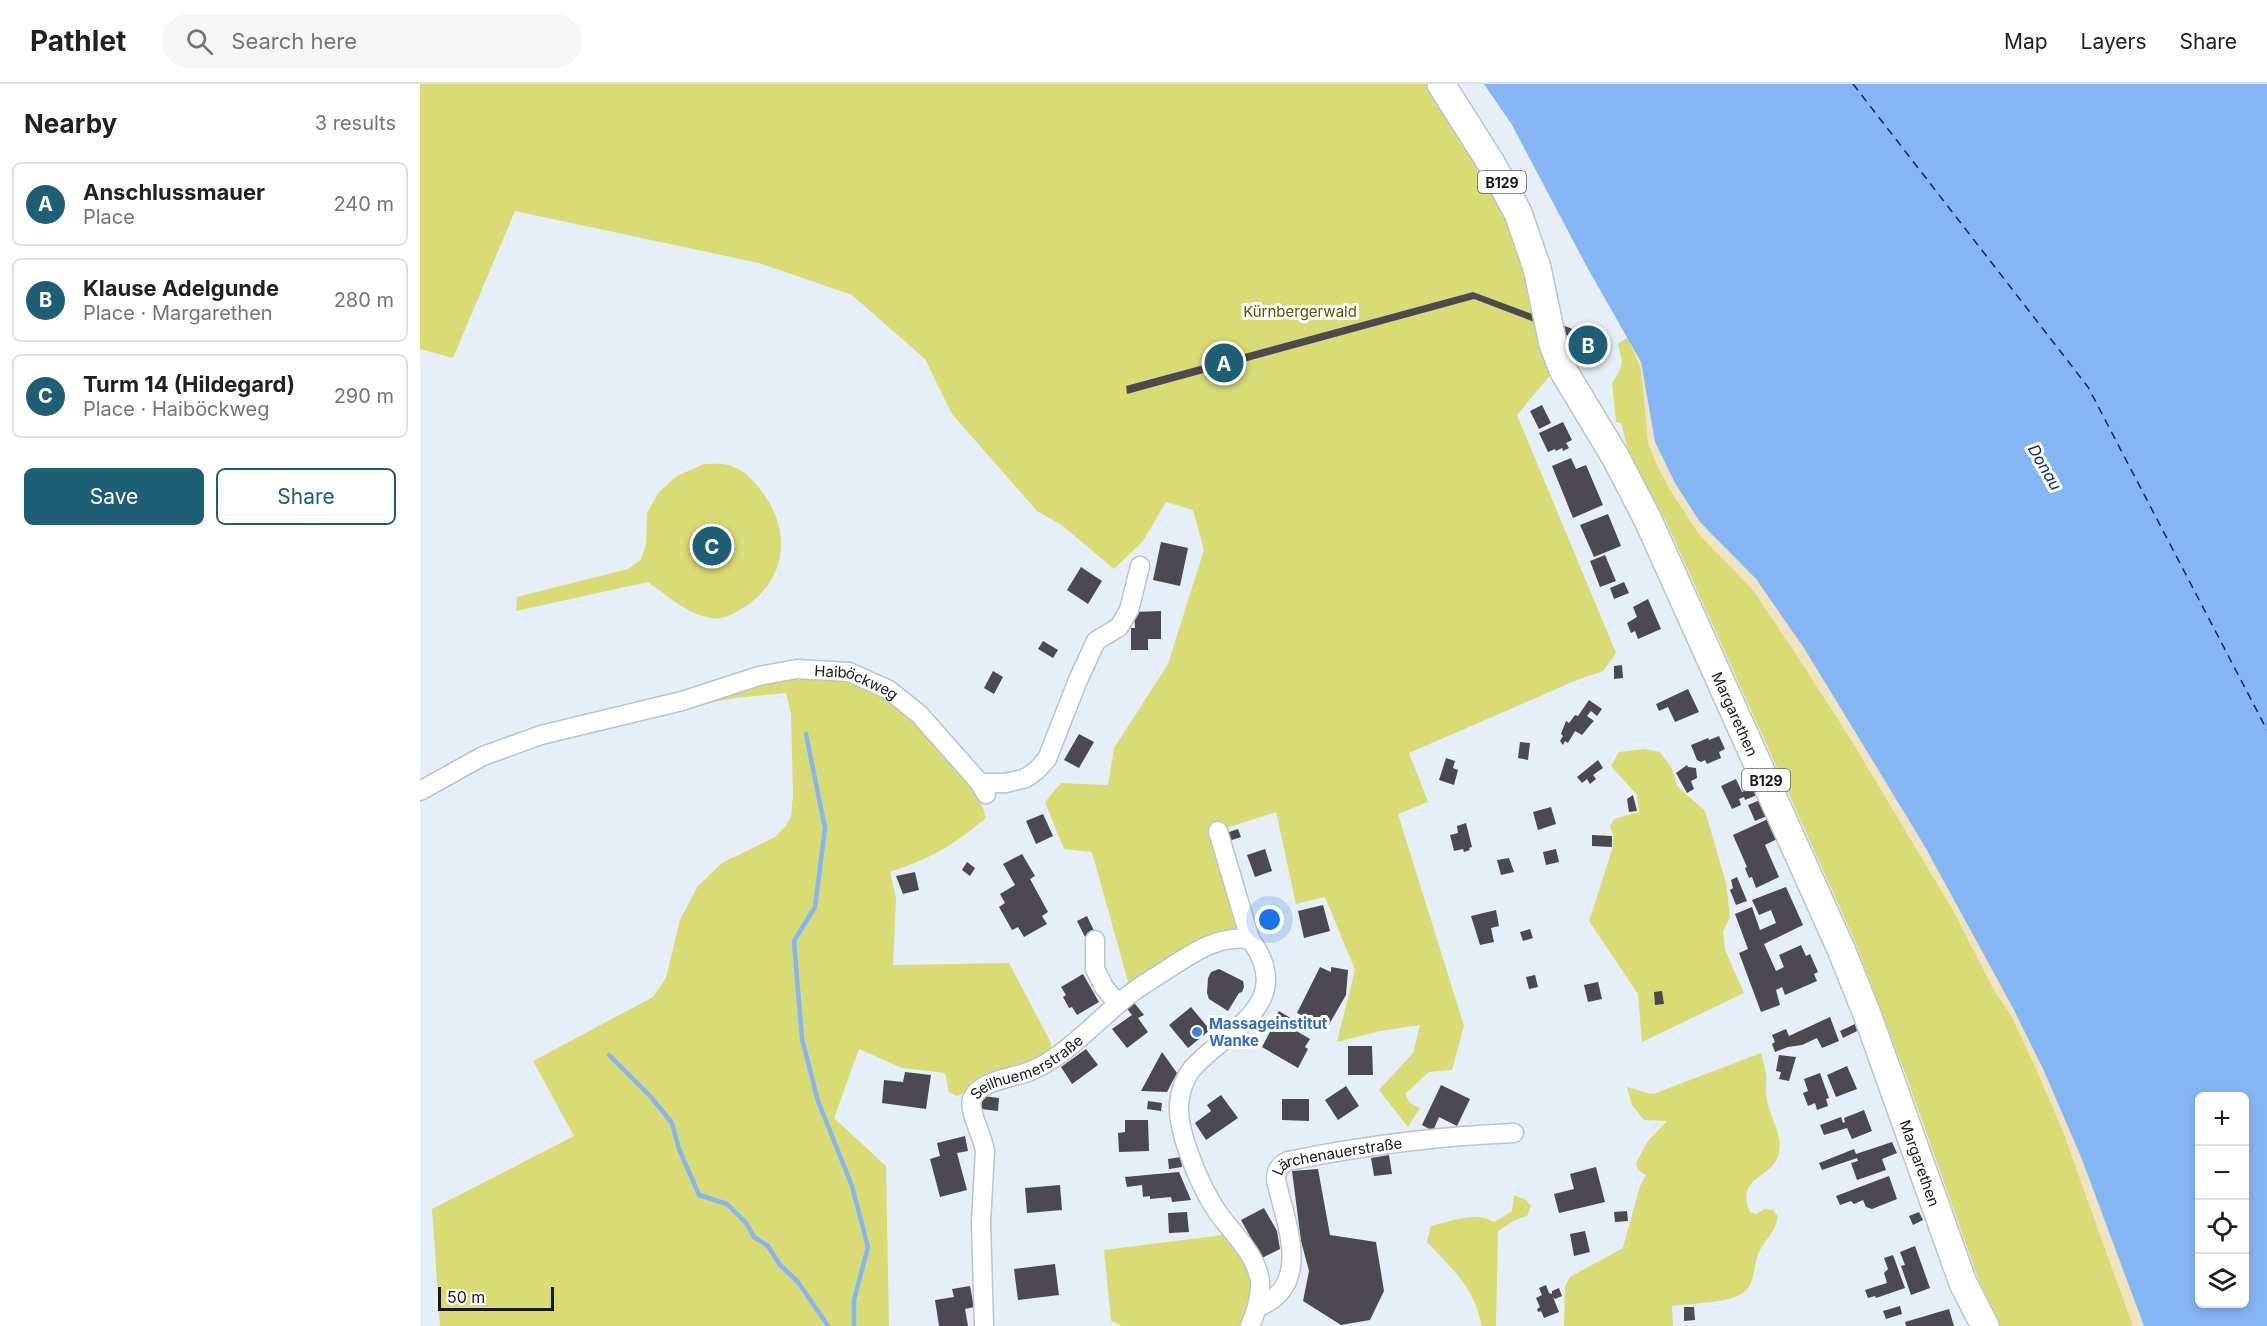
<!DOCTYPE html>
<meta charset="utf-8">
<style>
:root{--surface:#fff;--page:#f6f6f6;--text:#202124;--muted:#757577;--line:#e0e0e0;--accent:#1f5f75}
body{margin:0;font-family:Inter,sans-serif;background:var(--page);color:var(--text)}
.controls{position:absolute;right:18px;bottom:18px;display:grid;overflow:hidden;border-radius:9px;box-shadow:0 3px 9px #0003}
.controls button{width:54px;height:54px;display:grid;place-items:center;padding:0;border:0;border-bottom:2px solid var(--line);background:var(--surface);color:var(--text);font:30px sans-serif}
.scale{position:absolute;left:18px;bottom:15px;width:116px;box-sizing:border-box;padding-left:6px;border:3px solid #171a1d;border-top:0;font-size:16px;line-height:21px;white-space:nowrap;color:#171a1d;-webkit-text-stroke:4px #fff;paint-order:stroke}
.you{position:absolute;left:850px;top:836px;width:21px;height:21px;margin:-15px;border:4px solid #fff;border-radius:50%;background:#1a73e8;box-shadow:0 0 0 9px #1a73e833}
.badge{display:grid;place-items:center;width:39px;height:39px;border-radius:50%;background:var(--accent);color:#fff;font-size:20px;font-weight:700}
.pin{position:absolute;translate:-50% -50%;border:3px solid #fff;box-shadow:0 2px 6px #0006}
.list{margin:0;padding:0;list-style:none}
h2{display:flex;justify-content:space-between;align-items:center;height:78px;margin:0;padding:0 24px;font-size:26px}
h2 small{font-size:20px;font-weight:400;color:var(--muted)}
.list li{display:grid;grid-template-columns:39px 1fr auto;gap:18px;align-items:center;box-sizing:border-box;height:84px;margin:0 12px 12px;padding:0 12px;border:2px solid var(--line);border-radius:9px}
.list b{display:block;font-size:22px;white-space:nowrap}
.list p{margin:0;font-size:20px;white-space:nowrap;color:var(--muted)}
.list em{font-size:20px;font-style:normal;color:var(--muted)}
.actions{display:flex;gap:12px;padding:18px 24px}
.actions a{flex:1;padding:14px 0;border:2px solid var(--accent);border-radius:9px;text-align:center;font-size:21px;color:var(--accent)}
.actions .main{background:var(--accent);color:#fff}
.icon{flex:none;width:33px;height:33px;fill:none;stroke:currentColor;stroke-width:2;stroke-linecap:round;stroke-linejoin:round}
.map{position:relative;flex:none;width:1847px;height:1242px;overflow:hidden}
header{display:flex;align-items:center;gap:36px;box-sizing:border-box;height:84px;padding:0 30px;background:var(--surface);border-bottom:2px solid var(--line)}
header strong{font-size:28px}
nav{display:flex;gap:33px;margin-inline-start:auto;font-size:21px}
.search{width:420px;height:54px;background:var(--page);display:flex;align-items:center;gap:15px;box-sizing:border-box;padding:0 21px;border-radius:33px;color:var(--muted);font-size:22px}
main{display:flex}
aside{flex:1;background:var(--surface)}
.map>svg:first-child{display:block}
.green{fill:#d9dc74}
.sand{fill:#eee4bf}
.water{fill:#86b5f4;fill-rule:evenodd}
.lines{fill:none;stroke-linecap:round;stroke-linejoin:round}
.stream{stroke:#86b5f4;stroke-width:4.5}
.ferry{stroke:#052e5e;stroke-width:1.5;stroke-dasharray:8 6;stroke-linecap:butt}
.building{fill:#4c4951}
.street-casing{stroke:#bbc3cb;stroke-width:21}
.primary-casing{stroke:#bbc3cb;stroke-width:30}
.street{stroke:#fff;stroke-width:18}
.primary{stroke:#fff;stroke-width:27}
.shop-dot{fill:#3f7fe0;stroke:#fff;stroke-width:2}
.labels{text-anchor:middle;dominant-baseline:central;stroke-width:6;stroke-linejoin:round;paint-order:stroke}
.shield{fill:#fff;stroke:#5d5f61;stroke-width:1.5}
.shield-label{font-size:14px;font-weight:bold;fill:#171a1d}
.park-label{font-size:15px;fill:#585905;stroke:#fff}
.street-label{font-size:15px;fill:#171a1d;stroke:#fff}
.shop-label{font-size:15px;font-weight:bold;fill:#366cbe;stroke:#fff;text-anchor:start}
.water-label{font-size:16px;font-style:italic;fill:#052e5e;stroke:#fff}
</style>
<header>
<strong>Pathlet</strong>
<div class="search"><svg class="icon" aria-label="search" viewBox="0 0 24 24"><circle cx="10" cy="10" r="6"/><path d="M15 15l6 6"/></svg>Search here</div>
<nav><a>Map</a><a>Layers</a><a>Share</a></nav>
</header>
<main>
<aside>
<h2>Nearby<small>3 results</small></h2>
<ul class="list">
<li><span class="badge">A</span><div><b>Anschlussmauer</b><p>Place</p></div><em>240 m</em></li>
<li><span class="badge">B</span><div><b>Klause Adelgunde</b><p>Place · Margarethen</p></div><em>280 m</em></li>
<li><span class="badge">C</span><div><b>Turm 14 (Hildegard)</b><p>Place · Haiböckweg</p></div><em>290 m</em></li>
</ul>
<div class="actions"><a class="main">Save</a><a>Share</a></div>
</aside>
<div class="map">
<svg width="1847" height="1242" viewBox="0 0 1847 1242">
<rect width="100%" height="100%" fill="#e6eef7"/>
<path class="green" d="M0 0H1007L1075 109 1092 142 1132 289 1097 331 1196 569 1183 587 1157 596 989 669 1008 718 978 730 1044 942 1032 986 1009 988 985 1010 990 1019 1000 1024 988 1043 959 1006 993 969 1000 941 960 947 917 958 935 886 905 813 876 820 856 728 791 749 820 839 818 847 709 901 672 768 644 765 625 718 641 699 688 701 694 664 748 580 784 466 773 426 746 418 723 457 694 485 643 442 617 427 532 330 505 275 432 211 339 179 95 127 33 274 0 265Z
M1208 253 1221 285 1236 379 1249 404 1279 450 1333 506 1378 573 1432 657 1533 826 1573 904 1592 933 1617 987 1643 1047 1713 1242H1575L1488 997 1434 855 1245 435 1209 370 1201 339 1196 338 1192 299 1200 286 1202 277 1198 260Z
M284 380C292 380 304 379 311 382 326 387 336 399 345 412 373 452 364 500 321 525 312 531 302 536 291 534 267 530 248 512 228 498L96 527 97 513 208 485 221 476 226 460 227 429 239 408 257 392Z
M408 589 464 607 555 701 566 734C532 762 512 774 470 788L476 814 473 881 589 879 630 957 633 969 537 1012 529 1008 525 989 482 984 439 965 414 1034 466 1082 469 1242H20L12 1125 154 1052 113 977 233 913 246 894 260 836 278 802 302 779 355 753 365 743 371 733 373 711 371 630 366 609 315 614 245 628 311 605Z
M1225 665 1240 668 1252 685 1257 702 1285 727 1306 799 1310 833 1303 848 1305 866 1324 909 1222 958 1218 910 1169 837 1193 763V751L1190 742 1194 735 1219 728 1217 711 1191 682 1199 668Z
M1341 969C1343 976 1345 984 1346 991 1347 997 1345 1004 1346 1010 1347 1029 1363 1048 1359 1068 1355 1095 1314 1091 1330 1128L1336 1130 1345 1125 1353 1126 1358 1132C1355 1149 1346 1154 1339 1168 1334 1179 1335 1194 1328 1204 1317 1220 1270 1219 1252 1222L1253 1242H1144L1145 1202 1150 1193 1203 1164 1220 1102 1226 1091 1218 1086 1216 1079 1228 1057 1247 1037 1224 1036 1212 1021 1207 1003 1231 1010 1236 1009Z
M1094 1111 1106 1116 1111 1122 1107 1132 1095 1136 1078 1147 1076 1242H1062C1054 1203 1033 1186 1007 1158L1011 1142C1032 1137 1055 1127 1074 1138L1092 1127Z
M803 1151 828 1185 833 1202 823 1242H702L691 1237 684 1166Z"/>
<path class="sand" d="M1208 253 1221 278 1235 358 1280 438 1336 495 1384 564 1504 761 1593 924 1624 987 1661 1073 1724 1242H1713L1643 1047 1617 987 1592 933 1573 904 1533 826 1432 657 1378 573 1333 506 1279 450 1249 404 1236 379 1228 359 1221 285Z"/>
<path class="water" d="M1064 0H1847V1242H1724L1661 1073 1624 987 1593 924 1504 761 1384 564 1336 495 1280 438 1255 399 1235 358 1221 278 1167 183 1092 41ZM1824 1012V1220H1780V1012Z"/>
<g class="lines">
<path class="stream" d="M386 650 405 744 395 823 374 857 382 955 398 1017 432 1102 448 1163 434 1216V1242
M189 971 231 1013 252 1039 259 1065 279 1111 307 1120 326 1139 334 1153 348 1162 360 1181 378 1198 408 1242"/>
<path class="ferry" d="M1433 0 1668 303 1847 646"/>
</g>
<path class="building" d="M1053 208 1115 231 1117 239 1054 215 707 310 706 302Z
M1137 239 1186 258 1184 265 1179 263 1172 281 1146 272 1153 254 1139 248Z
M1122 321 1131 339 1119 345 1110 327Z
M1143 338 1152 356 1146 359 1149 364 1143 367 1142 364 1136 367 1135 365 1128 368 1119 349Z
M1151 374 1156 385 1166 381 1183 421 1153 434 1132 382Z
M1188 430 1201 462 1174 473 1160 441Z
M741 458 768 464 760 502 733 496Z
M1185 471 1196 497 1180 503 1170 477Z
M661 483 682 497 668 520 647 506Z
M1204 498 1209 509 1194 515 1190 504Z
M1228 515 1241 545 1218 555 1215 547 1211 549 1207 539 1217 533 1213 523Z
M741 527V555H728V566H711V544H715L714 528Z
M623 557 638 566 633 574 618 565Z
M1202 581 1203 594 1194 595V582Z
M573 587 583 593 574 610 564 604Z
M1268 605 1279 628 1255 638 1248 623 1239 627 1236 620Z
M1169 616 1182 625 1177 632 1171 627 1167 632 1174 637 1171 640 1162 651 1155 647 1148 659 1145 657 1143 661 1140 657 1143 652 1141 650 1146 637 1149 639 1155 631 1158 632Z
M659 650 674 658 659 684 644 676Z
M1299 652 1305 665 1299 668 1301 674 1287 680 1285 676 1281 678 1277 676 1271 661 1288 654 1289 656Z
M1100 658 1110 659 1108 676 1098 674Z
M1026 674 1035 677 1033 684 1038 686 1034 701 1019 696Z
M1178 676 1183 684 1173 691 1176 695 1170 700 1167 695 1162 699 1157 693Z
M1267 681 1268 683 1276 684 1277 694 1271 697 1274 705 1267 709 1256 689Z
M1316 695 1322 708 1334 703 1337 711 1325 716 1324 713 1319 715 1321 721 1312 725 1301 702Z
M1213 711 1217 727 1209 728 1207 715Z
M1340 716 1347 732 1335 737 1328 721Z
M1131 723 1136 740 1118 746 1113 728Z
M623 730 633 752 616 760 606 737Z
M1348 735 1357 755 1345 761 1359 793 1336 804 1332 793 1329 794 1325 784 1327 783 1313 751Z
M1046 739 1052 763 1049 764 1050 766 1044 768 1043 765 1034 767 1030 751 1038 749 1037 742Z
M818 745 821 753 809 757 806 749Z
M1172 751 1192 752V763L1172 762Z
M845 765 852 787 835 793 827 771Z
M1136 765 1139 778 1126 781 1123 768Z
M602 770 615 792 610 795 628 828 622 832 627 840 604 853 598 843 592 846 579 823 585 819 580 810 595 801 583 780Z
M1089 774 1094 788 1081 791 1077 776Z
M547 778 555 784 550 792 542 786Z
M495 788 499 806 483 810 476 792Z
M1317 793 1327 817 1316 821 1310 806 1313 804 1311 796Z
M1366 803 1383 841 1344 860 1356 887 1364 883 1359 871 1381 861 1386 872 1390 870 1398 888 1394 890 1397 897 1365 911 1362 903 1356 906 1360 921 1341 928 1319 869 1328 865 1315 830 1332 823 1340 846 1356 839 1351 826 1339 831 1332 816Z
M903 821 910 847 884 854 878 827Z
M1076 826 1079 842 1071 844 1074 858 1060 861 1051 832Z
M838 827 847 828V843L837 842Z
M667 832 675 849 665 853 657 837Z
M1110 845 1113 854 1103 857 1100 848Z
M900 883 911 888V883L928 886 926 911 907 944 877 929Z
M799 885 823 897 824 903 822 908 819 909 808 927 789 915 787 909 788 894 791 888Z
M663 890 679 918 657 931 652 923 649 924 643 913 646 911 641 903Z
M1115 891 1118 903 1109 905 1106 893Z
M1178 898 1182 915 1168 918 1164 901Z
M1242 907 1244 920 1235 921 1234 908Z
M712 916 724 931 718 934 728 948 707 964 692 945 712 931 705 922Z
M771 923 790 946 768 964 749 941Z
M859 927 877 938 873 945 890 955 885 963 888 965 878 984 842 963 851 946 848 944Z
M1410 933 1419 957 1402 964 1397 954 1382 961 1368 963 1355 968 1352 960 1355 958 1352 951 1366 945 1369 952Z
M1435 940 1437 947 1423 954 1420 947Z
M928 962H952L953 991H928Z
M666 965 678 981 652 1000 641 983Z
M742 968 757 989 747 1008 721 1007Z
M1359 971 1376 973 1369 997 1359 995 1361 988 1356 987Z
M1427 982 1437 1005 1416 1013 1407 991Z
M485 988 511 991 506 1025 462 1019 464 996 483 998Z
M1400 989 1409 1014 1406 1015 1408 1022 1397 1026 1395 1019 1388 1022 1383 1009 1388 1007 1384 995Z
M1021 1001 1050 1015 1037 1042 1019 1033 1013 1047 1002 1041Z
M926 1002 939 1022 918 1036 905 1016Z
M801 1011 818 1034 786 1056 775 1039 791 1027 787 1021Z
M563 1012 579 1014 578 1027 561 1025Z
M862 1015H889V1037L862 1036Z
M728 1017 742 1019 741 1027 727 1025Z
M1444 1026 1452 1047 1432 1055 1427 1044 1404 1051 1400 1041 1421 1033 1423 1039 1425 1038 1424 1034Z
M705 1036H728L729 1067 699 1068 698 1049 705 1048Z
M545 1052 548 1067 537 1069 547 1106 520 1113 510 1075 520 1072 517 1059Z
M1472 1058 1477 1069 1462 1075 1466 1086 1437 1096 1431 1079 1438 1077 1437 1074 1402 1086 1399 1079 1434 1065 1436 1070Z
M969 1071 972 1090 954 1092 951 1074Z
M761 1073 762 1083 749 1085 748 1075Z
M1176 1083 1185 1118 1139 1129 1134 1110 1154 1105 1150 1090Z
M898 1085 910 1151 956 1158 964 1207 950 1236 921 1241 883 1217 889 1187 881 1157 872 1087Z
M759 1088 771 1116 752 1118 751 1113 730 1115V1112L723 1113 722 1101 707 1103 705 1093Z
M1469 1092 1477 1115 1452 1125 1446 1123 1443 1116 1434 1120 1431 1117 1420 1121 1416 1112Z
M640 1101 642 1126 607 1129 605 1104Z
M844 1124 857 1147 860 1165 842 1174 821 1136Z
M1207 1127 1208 1137 1195 1138 1194 1128Z
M767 1128 769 1148 749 1149 748 1129Z
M1499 1128 1503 1136 1493 1141 1489 1132Z
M1165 1147 1170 1168 1154 1172 1150 1150Z
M1495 1162 1510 1204 1491 1211 1481 1182 1485 1181 1480 1168Z
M1473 1171 1485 1204 1456 1214 1455 1212 1448 1214 1445 1206 1467 1199 1464 1189 1468 1185 1464 1174Z
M635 1180 639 1211 598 1216 594 1185Z
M1126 1201 1129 1209 1132 1210V1207L1139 1204 1142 1212 1135 1215 1133 1213 1139 1228 1124 1234 1121 1227 1118 1228 1117 1225 1120 1223 1116 1214 1122 1211 1119 1204Z
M550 1202 554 1223 545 1225 548 1242H519L515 1216 534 1213 532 1205Z
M1480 1222 1482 1230 1466 1235 1463 1227Z
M1264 1223H1274L1275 1236 1264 1237Z
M1529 1225 1534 1242H1486L1485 1238Z"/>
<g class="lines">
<g class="street-casing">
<g id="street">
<path d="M560 699H586L606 694 617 686 627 675 658 596 676 557 699 543 709 526 720 482"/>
<path id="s1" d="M0 707 63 672 121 651 262 617 339 592 377 585 429 588 469 606 499 630 560 699 566 710"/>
<path d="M675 856V885L684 903 698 920"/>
<path id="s2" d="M838 1223C894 1201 865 1138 856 1096 856 1086 859 1081 868 1077 942 1062 1019 1052 1094 1049"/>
<path id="s3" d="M564 1242 561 1138 565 1067C563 1053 548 1026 552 1015 560 996 592 994 608 988 619 984 630 977 640 970 663 953 683 932 705 914 719 902 736 893 751 883 775 867 800 851 830 855L798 747"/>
<path d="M830 1242C836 1228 841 1214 840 1198 837 1171 813 1150 798 1129 782 1106 758 1051 759 1023 759 1011 764 995 772 985 806 946 878 920 830 855"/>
</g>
</g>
<g class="primary-casing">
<g id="primary">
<path id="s4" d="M1021 0 1071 79 1098 129 1117 184 1133 260 1143 286 1196 374 1228 436 1421 865 1447 930 1543 1199 1565 1242"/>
</g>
</g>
<use href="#street" class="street"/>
<use href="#primary" class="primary"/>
</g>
<circle class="shop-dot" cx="777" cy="948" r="6"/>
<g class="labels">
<g class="shield">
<rect x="1058" y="87" width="48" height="22" rx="4.5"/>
<rect x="1322" y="685" width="48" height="22" rx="4.5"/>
</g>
<g class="shield-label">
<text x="1082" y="98">B129</text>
<text x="1346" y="696">B129</text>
</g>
<g class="park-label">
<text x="880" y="227">Kürnbergerwald</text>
</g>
<g class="street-label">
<text stroke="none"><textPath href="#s1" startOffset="460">Haiböckweg</textPath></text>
<text stroke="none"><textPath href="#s4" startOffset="699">Margarethen</textPath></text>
<text stroke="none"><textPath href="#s3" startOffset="294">Seilhuemerstraße</textPath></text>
<text stroke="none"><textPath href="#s2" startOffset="216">Lärchenauerstraße</textPath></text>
<text stroke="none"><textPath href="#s4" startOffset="1185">Margarethen</textPath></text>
</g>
<g class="shop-label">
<text x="789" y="939">Massageinstitut<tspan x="789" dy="17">Wanke</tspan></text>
</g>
<g class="water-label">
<text transform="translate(1625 383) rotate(60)">Donau</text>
</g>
</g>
</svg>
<div class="controls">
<button>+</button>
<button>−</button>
<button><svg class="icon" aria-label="locate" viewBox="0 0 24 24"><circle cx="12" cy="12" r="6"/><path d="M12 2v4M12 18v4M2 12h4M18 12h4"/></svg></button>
<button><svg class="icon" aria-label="layers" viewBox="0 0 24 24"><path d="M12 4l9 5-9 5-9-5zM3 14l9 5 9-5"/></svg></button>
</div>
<div class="scale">50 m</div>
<div class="you"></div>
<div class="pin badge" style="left:804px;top:279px">A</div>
<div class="pin badge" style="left:1168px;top:261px">B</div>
<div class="pin badge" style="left:292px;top:462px">C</div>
</div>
</main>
